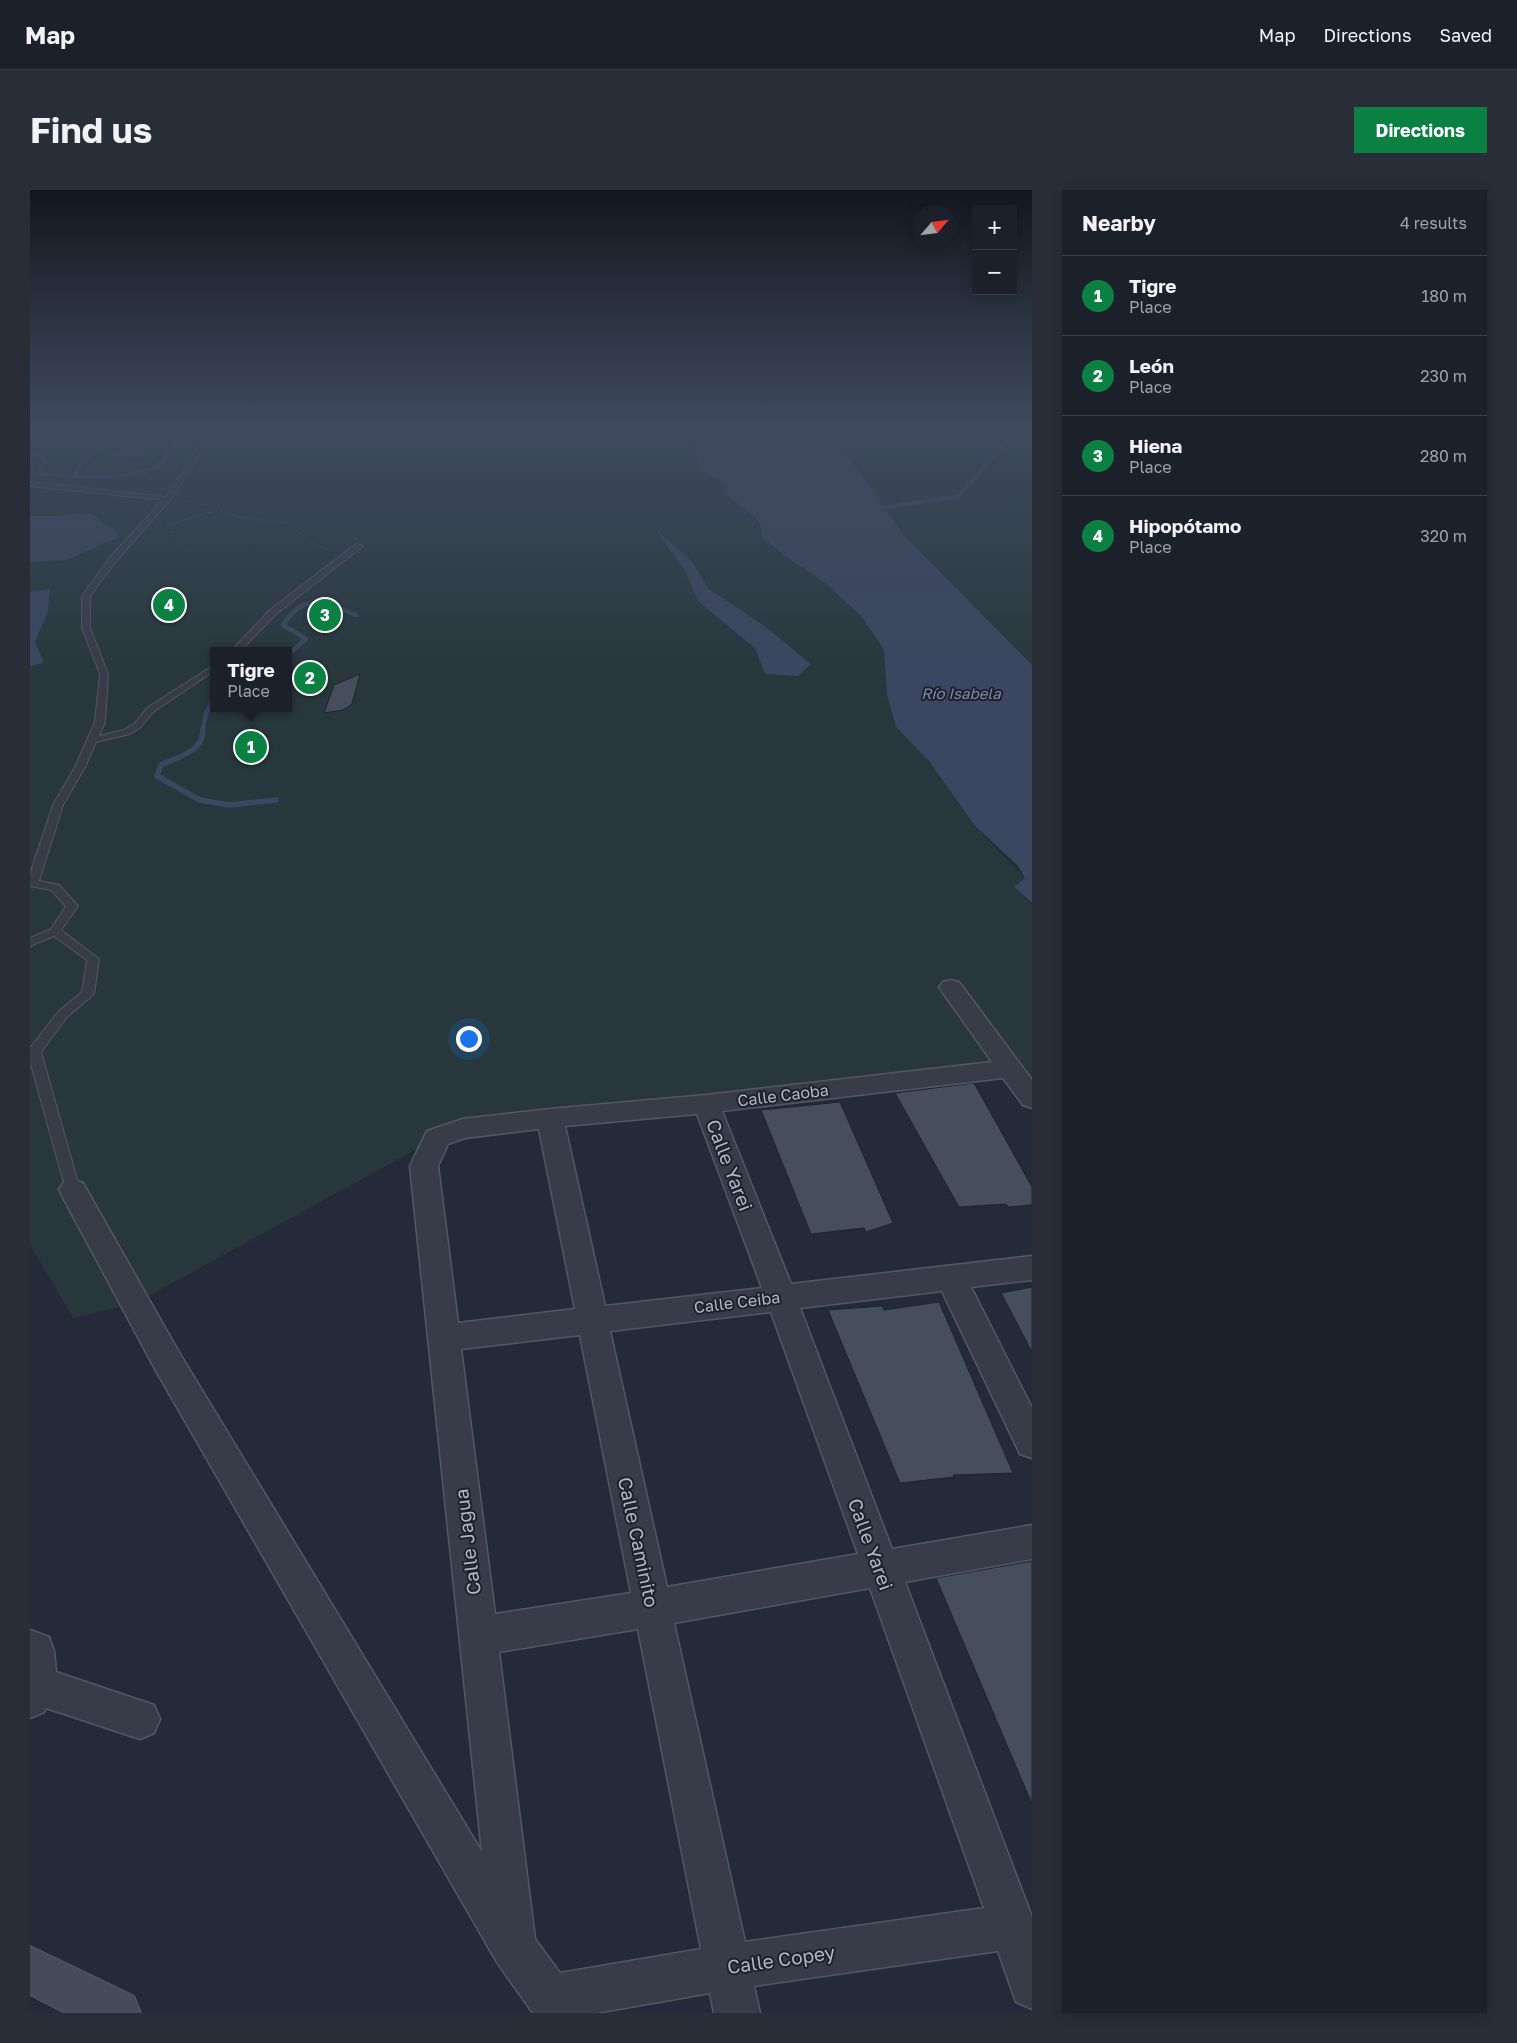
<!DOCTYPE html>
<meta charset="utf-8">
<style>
:root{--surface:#1b202b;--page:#282d37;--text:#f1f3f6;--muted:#a0a3a9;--line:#393e47;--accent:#0b8043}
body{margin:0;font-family:"Golos Text",sans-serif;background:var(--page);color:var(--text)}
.controls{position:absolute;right:15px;top:15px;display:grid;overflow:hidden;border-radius:0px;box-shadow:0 2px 12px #0003}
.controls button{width:45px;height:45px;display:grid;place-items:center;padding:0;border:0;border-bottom:1px solid var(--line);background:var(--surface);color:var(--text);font:25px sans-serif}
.compass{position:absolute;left:882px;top:15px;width:45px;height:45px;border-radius:50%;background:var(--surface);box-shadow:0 2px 12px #0003;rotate:62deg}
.you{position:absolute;left:438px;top:848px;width:18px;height:18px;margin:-12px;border:4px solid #fff;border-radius:50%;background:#1a73e8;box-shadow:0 0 0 8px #1a73e833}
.badge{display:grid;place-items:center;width:32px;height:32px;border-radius:50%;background:var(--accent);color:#fff;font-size:16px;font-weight:700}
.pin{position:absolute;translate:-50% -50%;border:2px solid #fff;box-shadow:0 1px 5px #0006}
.popup{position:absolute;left:180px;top:457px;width:82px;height:65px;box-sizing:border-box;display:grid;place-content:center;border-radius:0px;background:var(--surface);filter:drop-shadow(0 1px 4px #0005);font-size:16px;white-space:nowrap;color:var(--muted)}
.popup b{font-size:19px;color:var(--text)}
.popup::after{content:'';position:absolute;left:50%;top:100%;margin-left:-10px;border:10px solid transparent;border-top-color:var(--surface)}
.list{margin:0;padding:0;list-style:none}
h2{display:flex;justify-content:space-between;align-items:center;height:65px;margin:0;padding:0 20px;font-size:21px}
h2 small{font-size:16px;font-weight:400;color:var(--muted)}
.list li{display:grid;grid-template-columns:32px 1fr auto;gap:15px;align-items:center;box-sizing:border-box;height:80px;padding:0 20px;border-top:1px solid var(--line)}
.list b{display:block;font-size:19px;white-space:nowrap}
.list p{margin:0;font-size:16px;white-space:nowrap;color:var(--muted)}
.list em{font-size:16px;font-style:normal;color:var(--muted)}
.map{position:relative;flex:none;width:1002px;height:1823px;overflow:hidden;border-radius:0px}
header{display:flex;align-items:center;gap:30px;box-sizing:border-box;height:70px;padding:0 25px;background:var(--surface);border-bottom:1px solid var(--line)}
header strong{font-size:24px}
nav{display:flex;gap:28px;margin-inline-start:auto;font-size:18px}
.intro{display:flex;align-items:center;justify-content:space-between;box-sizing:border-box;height:120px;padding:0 30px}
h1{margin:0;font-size:35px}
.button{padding:12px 22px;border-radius:0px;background:var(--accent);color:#fff;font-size:18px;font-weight:700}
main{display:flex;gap:30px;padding:0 30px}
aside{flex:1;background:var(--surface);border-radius:0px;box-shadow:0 2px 12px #0003}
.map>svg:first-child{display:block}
.green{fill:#27373b;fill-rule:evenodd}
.water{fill:#3b4660}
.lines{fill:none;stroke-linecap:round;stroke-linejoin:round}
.stream-far2{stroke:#3b4660;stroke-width:4}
.stream-far1{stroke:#3b4660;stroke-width:4.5}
.stream{stroke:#3b4660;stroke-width:5.5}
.building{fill:#464d5d;stroke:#1f2430}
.lane-casing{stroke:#535764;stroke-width:2}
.street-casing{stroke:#535764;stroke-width:3}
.secondary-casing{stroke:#535764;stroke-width:2}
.path{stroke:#445257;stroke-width:1;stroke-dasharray:2 2;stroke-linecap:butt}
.lane{fill:#383c49;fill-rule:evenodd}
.street{fill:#383c49;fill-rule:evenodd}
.secondary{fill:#464b5c;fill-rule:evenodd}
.labels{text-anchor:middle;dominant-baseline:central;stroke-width:4;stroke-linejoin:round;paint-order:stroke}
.far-water-label{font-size:15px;font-style:italic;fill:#7d8baa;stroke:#1d222e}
.street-label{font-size:16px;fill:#b3b7c5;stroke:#1d222e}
.near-street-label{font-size:19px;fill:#b3b7c5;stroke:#1d222e}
</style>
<header>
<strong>Map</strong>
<nav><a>Map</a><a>Directions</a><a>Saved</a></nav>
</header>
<div class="intro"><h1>Find us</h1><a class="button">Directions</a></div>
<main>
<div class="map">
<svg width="1002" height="1823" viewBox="0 0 1002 1823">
<rect width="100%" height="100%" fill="#242a39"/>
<path class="green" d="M0 235H660L664 244 662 248 665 255 664 261 723 326 731 340 758 368 795 393 832 427 854 460 866 537 899 571 945 636 995 688 984 697 1002 715V908L981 878 407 948 106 1113 43 1128 0 1055ZM184 461H258V518H184Z
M796 235H1002V475L873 344Z"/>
<path class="water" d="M659 235H796L873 344 1002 475V713L984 697 995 688 988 676 945 636 899 571 866 537 857 505 854 460 832 427 795 393 758 368 733 348 731 344C734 322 696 315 694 294L686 288 669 280 666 273 669 268 664 261 665 255 661 247 664 244Z
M104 257 118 261 120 265 108 268 82 266C87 258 96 258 104 257Z
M47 323 61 324 86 342 89 348 76 352 37 370 0 372V326H28Z
M625 339 660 369 679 399 733 435 781 474 768 486 735 484 725 458 668 411 655 381Z
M20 399 18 421 5 452 14 473 0 476V402Z"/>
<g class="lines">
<path class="stream-far2" d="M0 265 13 267 15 272 11 277V283C40 287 109 292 131 273 143 263 143 245 156 235
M44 286C51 270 63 261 79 255L77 250 68 244 67 235
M847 319 929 306 986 241 995 235"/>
<path class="stream-far1" d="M258 465 276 449 253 435C275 401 294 412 326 425
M173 539 176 523 184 510"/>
<path class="stream" d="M173 538C174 562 150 566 131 575L127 586 170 610 199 615 246 610"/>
</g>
<path class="building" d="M330 484 322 514 313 520 294 523 304 495Z
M944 893 1002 997V1015L978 1017 976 1014 929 1017 865 903Z
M810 912 863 1033 836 1042 834 1038 781 1044 731 920Z
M1002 1097V1162L971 1103Z
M909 1112 983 1283 923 1285 924 1287 870 1293 798 1120 852 1116 854 1120Z
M1002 1371V1614L906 1388Z"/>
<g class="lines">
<g class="lane-casing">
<path id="lane" d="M183 235H189L140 310 87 370 60 406V438L78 484 75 532 69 546 94 540 105 533 117 518 184 475V481L123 522 111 537 100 544 66 552 55 577 33 615 9 691 29 695 46 714 48 716 31 740 69 769 64 804 37 827 11 862 50 1000 48 1004 43 1006 38 1004 36 1000 0 871V858L29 821 52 802 57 770 24 746 0 756V748L21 739 36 716 21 700 0 696V684L23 615 45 577 65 532 70 484 52 438V406L81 366 133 310 0 296V292L136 307Z
M326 354 333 356 246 424 210 461H201L240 420Z"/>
</g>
<g class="street-casing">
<path id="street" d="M921 790 929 792 1002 890V918L993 915 973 888 692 921 761 1094 1002 1066V1090L941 1097 1002 1218V1268L990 1264 912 1101 770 1118 862 1359 1002 1335V1369L875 1392 1002 1727V1819L986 1812 968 1761 724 1796 730 1823H684L680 1803 566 1823H503L468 1774 125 1179 29 1000 33 993 43 989 53 993 147 1159 452 1662 380 976 397 941 433 929 520 919 676 905 962 872 909 797 913 792ZM667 924 732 1098 575 1116 535 936ZM509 939 545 1119 428 1133 408 976 418 954 435 948ZM741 1122 828 1364 637 1397 580 1141ZM550 1145 601 1403 465 1424 431 1159ZM840 1398 954 1718 715 1752 644 1433ZM608 1439 671 1759 530 1783 505 1749 469 1462Z
M0 1440 19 1447 24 1461 26 1482 124 1515 130 1529 124 1543 110 1549 16 1518 14 1522 0 1528Z"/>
</g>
<g class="secondary-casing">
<path id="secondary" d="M0 1756 104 1806 111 1823H35L0 1805Z"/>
</g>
<path class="path" d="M156 311 178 315 209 327 260 334 283 354 298 360
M146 335 142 338 141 349 146 355 162 362
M136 336 176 323 192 321"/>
<use href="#lane" class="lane"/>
<use href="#street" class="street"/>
<use href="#secondary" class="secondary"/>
</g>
<linearGradient id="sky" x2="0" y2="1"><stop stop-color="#14171f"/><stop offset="0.48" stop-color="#3f4a5f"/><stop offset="1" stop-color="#3f4a5f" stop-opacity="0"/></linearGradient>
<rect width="1002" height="490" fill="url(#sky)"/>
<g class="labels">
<g class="far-water-label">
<text x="931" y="503">Río Isabela</text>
</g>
<g class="street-label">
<text transform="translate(753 905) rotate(-7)">Calle Caoba</text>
<text transform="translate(707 1112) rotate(-7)">Calle Ceiba</text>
</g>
<g class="near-street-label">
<text transform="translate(700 975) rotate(69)">Calle Yarei</text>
<text transform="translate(437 1352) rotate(-97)">Calle Jagua</text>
<text transform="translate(609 1352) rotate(78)">Calle Caminito</text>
<text transform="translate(841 1354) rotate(70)">Calle Yarei</text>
<text transform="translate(751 1769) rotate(-8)">Calle Copey</text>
</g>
</g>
</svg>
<div class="controls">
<button>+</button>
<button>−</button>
</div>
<svg class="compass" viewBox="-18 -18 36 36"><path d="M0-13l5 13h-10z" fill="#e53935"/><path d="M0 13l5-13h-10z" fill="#a0a3a9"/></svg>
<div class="you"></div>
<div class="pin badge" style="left:221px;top:557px">1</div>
<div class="popup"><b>Tigre</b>Place</div>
<div class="pin badge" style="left:280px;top:488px">2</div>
<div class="pin badge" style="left:295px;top:425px">3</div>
<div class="pin badge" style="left:139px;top:415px">4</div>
</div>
<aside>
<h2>Nearby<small>4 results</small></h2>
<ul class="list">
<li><span class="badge">1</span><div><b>Tigre</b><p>Place</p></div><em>180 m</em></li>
<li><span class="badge">2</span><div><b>León</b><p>Place</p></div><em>230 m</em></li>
<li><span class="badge">3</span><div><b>Hiena</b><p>Place</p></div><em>280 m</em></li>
<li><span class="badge">4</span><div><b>Hipopótamo</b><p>Place</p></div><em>320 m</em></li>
</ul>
</aside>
</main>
